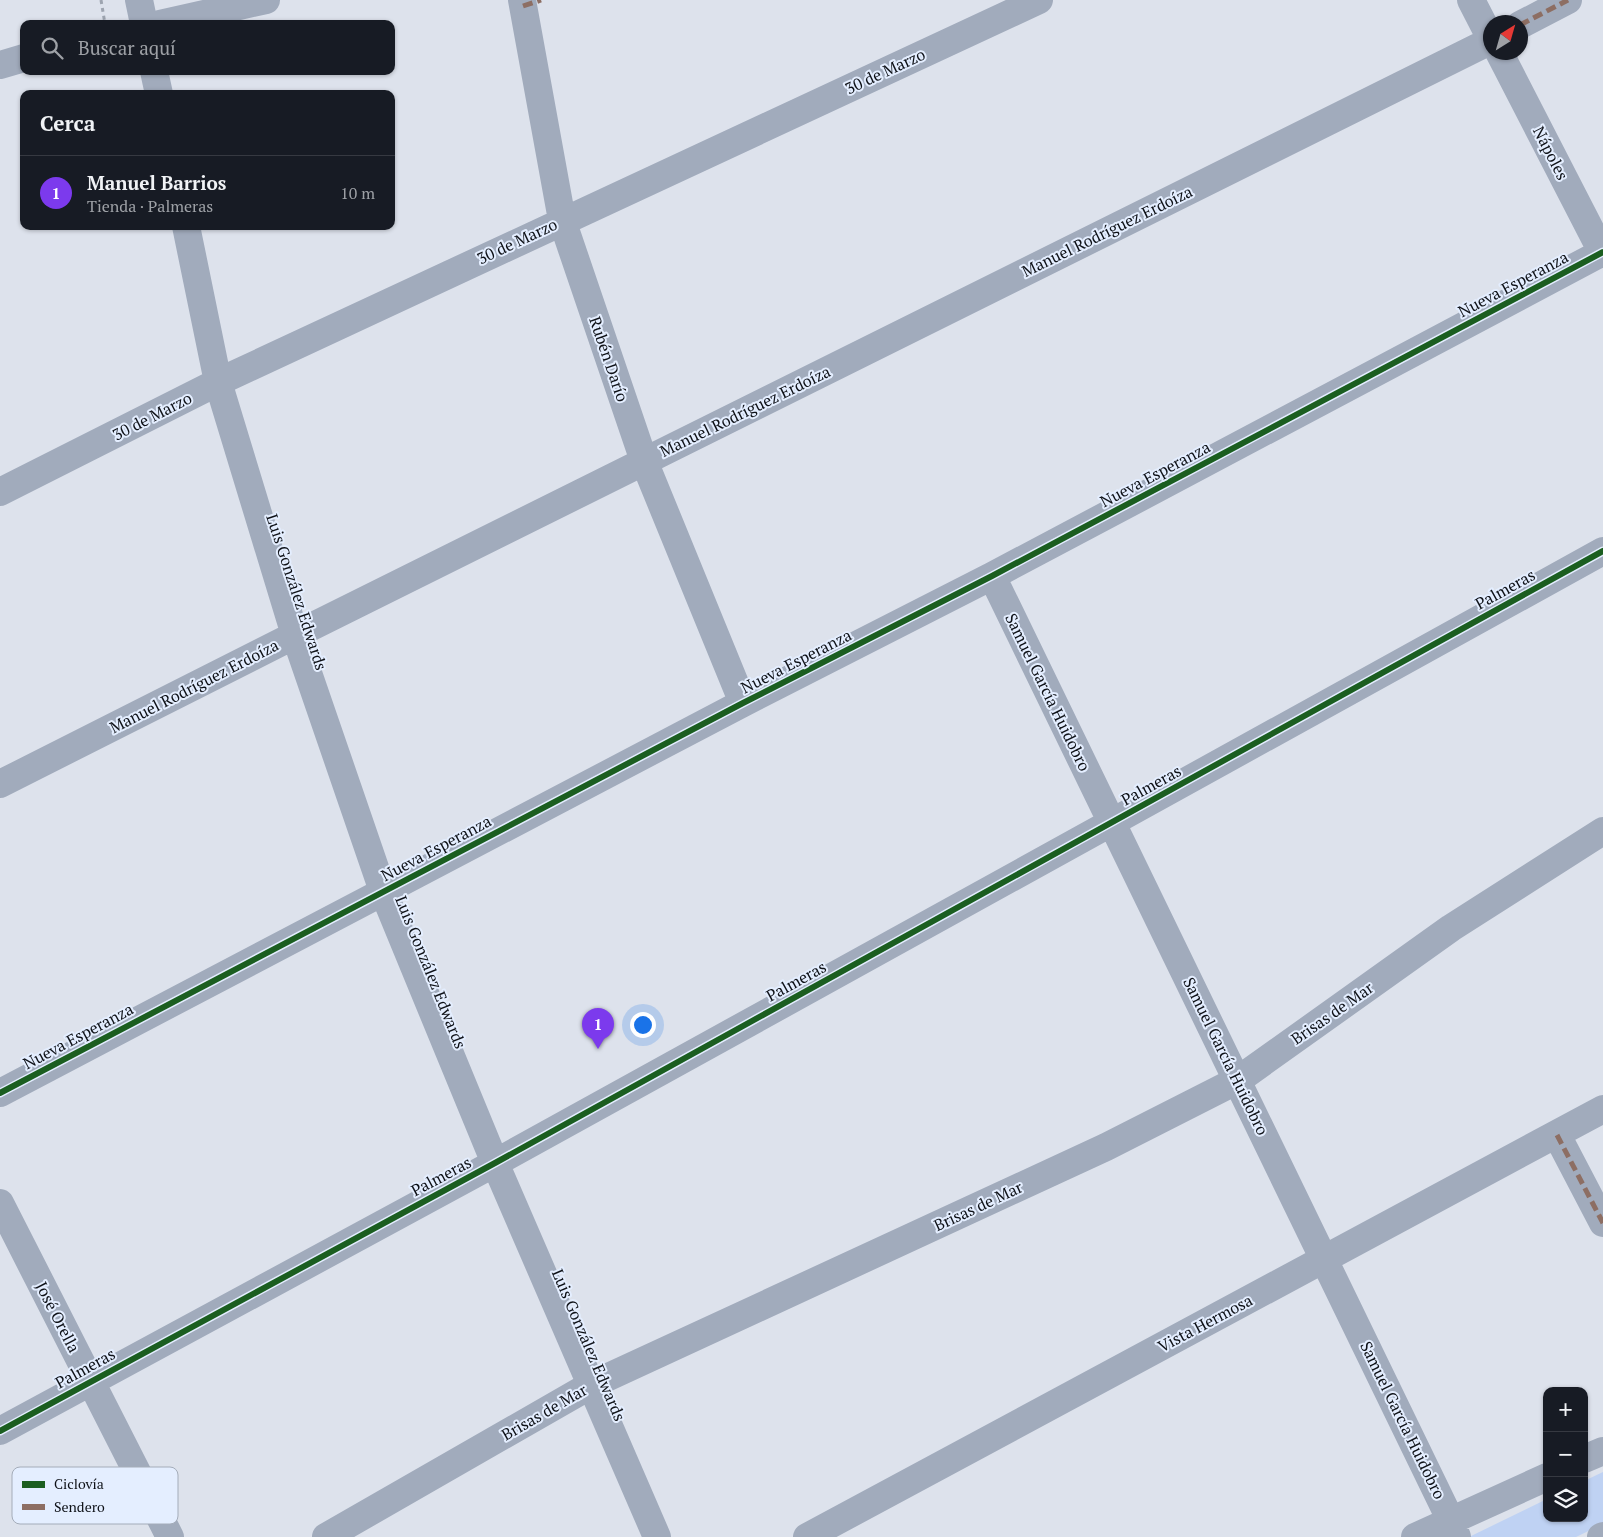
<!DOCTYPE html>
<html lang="es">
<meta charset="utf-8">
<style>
:root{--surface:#171b24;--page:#20242c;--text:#f1f3f6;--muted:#9ea1a6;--line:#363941;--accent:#7c3aed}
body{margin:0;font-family:"PT Serif",serif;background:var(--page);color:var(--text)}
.controls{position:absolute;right:15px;bottom:15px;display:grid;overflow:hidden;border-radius:10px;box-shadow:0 1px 4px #0004}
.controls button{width:45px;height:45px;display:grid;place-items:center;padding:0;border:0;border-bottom:1px solid var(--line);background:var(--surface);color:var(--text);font:25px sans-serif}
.compass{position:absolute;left:1483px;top:15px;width:45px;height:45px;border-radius:50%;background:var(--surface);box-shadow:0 1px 4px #0004;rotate:37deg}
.you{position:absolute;left:642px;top:1024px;width:18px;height:18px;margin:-12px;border:4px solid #fff;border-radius:50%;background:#1a73e8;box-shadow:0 0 0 8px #1a73e833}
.badge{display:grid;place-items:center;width:32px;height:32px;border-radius:50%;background:var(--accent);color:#fff;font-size:16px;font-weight:700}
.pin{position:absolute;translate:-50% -41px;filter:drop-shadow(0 1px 2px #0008)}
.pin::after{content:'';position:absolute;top:26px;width:18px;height:15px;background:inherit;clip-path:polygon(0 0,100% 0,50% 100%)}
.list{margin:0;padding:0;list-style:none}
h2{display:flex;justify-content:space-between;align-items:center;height:65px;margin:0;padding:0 20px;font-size:21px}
h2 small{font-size:16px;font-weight:400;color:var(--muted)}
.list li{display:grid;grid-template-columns:32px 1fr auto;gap:15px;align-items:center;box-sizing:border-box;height:75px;padding:0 20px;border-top:1px solid var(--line)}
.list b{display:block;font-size:19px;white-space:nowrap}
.list p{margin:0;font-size:16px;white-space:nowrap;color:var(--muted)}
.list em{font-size:16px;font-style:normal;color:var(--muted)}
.icon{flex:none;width:28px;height:28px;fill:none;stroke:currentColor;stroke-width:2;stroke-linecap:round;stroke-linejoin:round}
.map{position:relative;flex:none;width:1603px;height:1537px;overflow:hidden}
.search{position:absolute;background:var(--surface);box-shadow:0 1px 4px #0004;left:20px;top:20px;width:375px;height:55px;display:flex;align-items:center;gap:12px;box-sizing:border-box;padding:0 18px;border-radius:10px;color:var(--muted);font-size:19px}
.panel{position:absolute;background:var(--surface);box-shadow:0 1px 4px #0004;left:20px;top:90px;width:375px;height:140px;border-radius:10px}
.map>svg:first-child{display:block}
.green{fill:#bfd2f3}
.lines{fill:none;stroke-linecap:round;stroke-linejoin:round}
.path{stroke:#9da4b0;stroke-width:3;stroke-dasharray:4 4;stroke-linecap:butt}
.minor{stroke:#a1abbc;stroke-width:28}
.quiet{stroke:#8d6e63;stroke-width:5;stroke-dasharray:10 5;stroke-linecap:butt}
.cycleway-casing{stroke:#e4eeff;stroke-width:9}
.cycleway{stroke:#1b5e20;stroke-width:6}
.labels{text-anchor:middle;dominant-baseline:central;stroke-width:4;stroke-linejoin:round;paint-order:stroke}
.street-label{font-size:16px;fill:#0e1117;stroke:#e4eeff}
.key{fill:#e4eeff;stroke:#a4acb9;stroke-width:1}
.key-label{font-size:14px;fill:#0e1117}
</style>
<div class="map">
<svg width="1603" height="1537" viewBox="0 0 1603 1537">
<rect width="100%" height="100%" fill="#dde2ec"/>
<path class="green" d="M1603 1472V1524L1576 1537H1469L1547 1499V1518H1584V1481Z"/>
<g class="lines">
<path class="path" d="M101 0 105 24"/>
<path class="minor" d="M139 0 144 24
M522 0 562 220 644 461 743 703
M1471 0 1490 37
M160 24 266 0
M1520 25 1568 0
M1499 52 1603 254
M0 65 24 58
M154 71 159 94
M186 226 218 382 295 635 383 891 495 1163 657 1537
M0 492 218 382 1039 0
M992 576 1451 1521 1457 1537
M0 784 295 635 1490 41
M0 1093 743 703 992 576 1603 252
M1557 1135 1603 1223
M0 1203 170 1537
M0 1431 495 1163 1603 551
M1584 1459 1603 1451
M326 1537 591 1385 1106 1147 1238 1080 1451 928 1603 831
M807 1537 1603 1109
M1415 1537 1547 1477
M1601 1537 1603 1536"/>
<path class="quiet" d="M523 6 541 0
M1520 25 1568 0
M1557 1135 1603 1223"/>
<g class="cycleway-casing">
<path id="cycleway" d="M0 1093 743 703 992 576 1603 252
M0 1431 495 1163 1603 551"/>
</g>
<use href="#cycleway" class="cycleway"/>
</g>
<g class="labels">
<g class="street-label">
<text transform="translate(885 71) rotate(-25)">30 de Marzo</text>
<text transform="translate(1551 153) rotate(63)">Nápoles</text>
<text transform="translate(1107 231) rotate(-26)">Manuel Rodríguez Erdoíza</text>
<text transform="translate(517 241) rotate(-25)">30 de Marzo</text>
<text transform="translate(1513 284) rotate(-28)">Nueva Esperanza</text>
<text transform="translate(609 359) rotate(71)">Rubén Darío</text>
<text transform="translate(745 411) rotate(-26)">Manuel Rodríguez Erdoíza</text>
<text transform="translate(152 416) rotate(-27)">30 de Marzo</text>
<text transform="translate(1155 474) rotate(-28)">Nueva Esperanza</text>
<text transform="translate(1505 589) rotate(-29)">Palmeras</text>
<text transform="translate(297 592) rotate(72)">Luis González Edwards</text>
<text transform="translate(796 661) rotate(-27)">Nueva Esperanza</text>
<text transform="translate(194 686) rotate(-27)">Manuel Rodríguez Erdoíza</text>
<text transform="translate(1048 692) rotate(64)">Samuel García Huidobro</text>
<text transform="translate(1151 785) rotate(-29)">Palmeras</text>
<text transform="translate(436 848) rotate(-28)">Nueva Esperanza</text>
<text transform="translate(431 972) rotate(68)">Luis González Edwards</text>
<text transform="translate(796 981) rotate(-29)">Palmeras</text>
<text transform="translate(1332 1013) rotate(-35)">Brisas de Mar</text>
<text transform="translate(78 1036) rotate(-28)">Nueva Esperanza</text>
<text transform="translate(1226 1056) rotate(64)">Samuel García Huidobro</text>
<text transform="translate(441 1176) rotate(-28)">Palmeras</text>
<text transform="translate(978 1206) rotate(-25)">Brisas de Mar</text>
<text transform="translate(58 1317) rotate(63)">José Orella</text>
<text transform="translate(1205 1323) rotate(-28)">Vista Hermosa</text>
<text transform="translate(589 1345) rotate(67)">Luis González Edwards</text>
<text transform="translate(85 1368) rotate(-29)">Palmeras</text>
<text transform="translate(544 1412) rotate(-30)">Brisas de Mar</text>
<text transform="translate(1403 1420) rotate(64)">Samuel García Huidobro</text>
</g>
</g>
<rect x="12" y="1467" width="166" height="57" rx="8" class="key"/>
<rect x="22" y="1481" width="23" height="7" fill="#1b5e20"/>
<rect x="22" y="1504" width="23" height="6" fill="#8d6e63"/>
<g class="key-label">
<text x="54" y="1489">Ciclovía</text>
<text x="54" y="1512">Sendero</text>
</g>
</svg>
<div class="controls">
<button>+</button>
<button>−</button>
<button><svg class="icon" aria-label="layers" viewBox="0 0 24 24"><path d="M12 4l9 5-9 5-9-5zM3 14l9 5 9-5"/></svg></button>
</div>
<svg class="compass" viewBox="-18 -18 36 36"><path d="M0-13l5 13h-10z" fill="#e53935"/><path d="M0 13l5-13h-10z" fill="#9ea1a6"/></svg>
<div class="you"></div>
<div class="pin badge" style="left:598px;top:1049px">1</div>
<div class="search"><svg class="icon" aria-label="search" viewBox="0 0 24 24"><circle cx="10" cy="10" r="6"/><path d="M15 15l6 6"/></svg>Buscar aquí</div>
<section class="panel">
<h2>Cerca<small></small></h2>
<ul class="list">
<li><span class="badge">1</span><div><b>Manuel Barrios</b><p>Tienda · Palmeras</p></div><em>10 m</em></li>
</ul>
</section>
</div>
